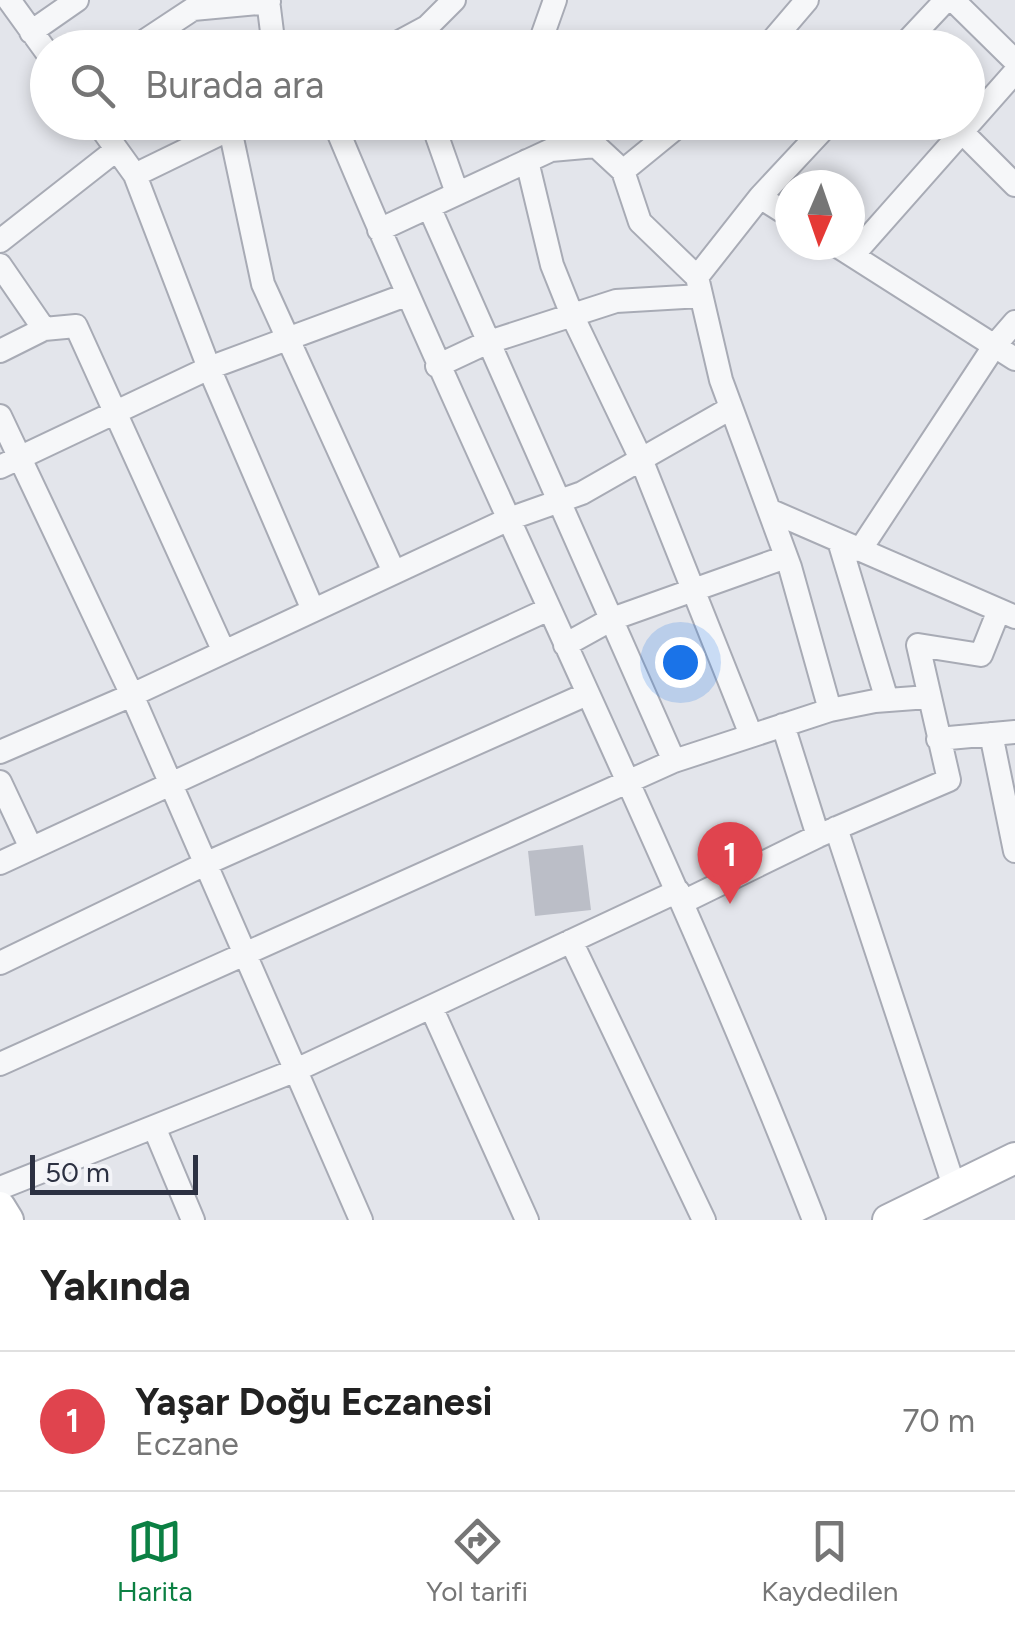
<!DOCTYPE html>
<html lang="tr">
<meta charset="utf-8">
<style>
:root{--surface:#fff;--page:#f6f6f6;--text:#222;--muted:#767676;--line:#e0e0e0;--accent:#0b8043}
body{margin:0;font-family:Figtree,sans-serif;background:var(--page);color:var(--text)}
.compass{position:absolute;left:775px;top:170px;width:90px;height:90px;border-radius:50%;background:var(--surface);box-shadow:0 5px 15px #0003;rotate:182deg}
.scale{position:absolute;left:30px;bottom:25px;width:168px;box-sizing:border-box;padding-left:10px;border:5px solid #2c3142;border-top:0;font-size:28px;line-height:35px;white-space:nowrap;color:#2c3142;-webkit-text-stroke:8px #f3f4f8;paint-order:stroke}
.you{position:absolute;left:680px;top:662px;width:35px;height:35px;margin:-25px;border:8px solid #fff;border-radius:50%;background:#1a73e8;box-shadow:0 0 0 15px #1a73e833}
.badge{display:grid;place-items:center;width:65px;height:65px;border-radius:50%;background:var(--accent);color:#fff;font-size:32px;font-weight:700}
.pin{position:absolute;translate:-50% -82px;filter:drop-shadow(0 2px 5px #0008)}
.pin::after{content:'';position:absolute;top:52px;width:35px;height:30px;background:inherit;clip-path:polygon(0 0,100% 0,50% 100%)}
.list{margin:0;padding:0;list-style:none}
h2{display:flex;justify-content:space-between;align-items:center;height:130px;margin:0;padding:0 40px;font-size:42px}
h2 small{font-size:32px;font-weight:400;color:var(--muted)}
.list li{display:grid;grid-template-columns:65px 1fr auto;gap:30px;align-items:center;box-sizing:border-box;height:140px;padding:0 40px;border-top:2px solid var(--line)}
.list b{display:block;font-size:38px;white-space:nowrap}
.list p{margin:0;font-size:32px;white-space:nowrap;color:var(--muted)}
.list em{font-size:32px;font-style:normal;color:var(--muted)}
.icon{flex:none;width:55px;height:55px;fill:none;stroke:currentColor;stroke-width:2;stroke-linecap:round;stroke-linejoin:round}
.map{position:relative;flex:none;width:1015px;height:1220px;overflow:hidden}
.search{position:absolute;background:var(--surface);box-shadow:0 5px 15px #0003;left:30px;right:30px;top:30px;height:110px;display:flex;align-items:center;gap:25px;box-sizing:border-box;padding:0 35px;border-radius:55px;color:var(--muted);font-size:38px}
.sheet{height:270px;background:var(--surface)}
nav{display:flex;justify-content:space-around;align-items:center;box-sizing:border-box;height:140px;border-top:2px solid var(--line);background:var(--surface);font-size:28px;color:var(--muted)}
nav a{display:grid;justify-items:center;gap:5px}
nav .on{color:var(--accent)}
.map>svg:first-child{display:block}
.building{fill:#bbbec7}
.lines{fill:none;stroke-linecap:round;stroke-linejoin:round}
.street-casing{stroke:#a8abb5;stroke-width:26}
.secondary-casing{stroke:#a8abb5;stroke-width:34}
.street{stroke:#f6f7f9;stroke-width:22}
.secondary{stroke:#fff;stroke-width:30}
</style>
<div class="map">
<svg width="1015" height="1220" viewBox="0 0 1015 1220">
<rect width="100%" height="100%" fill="#e3e5eb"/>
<path class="building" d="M583 845 591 910 535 916 528 851Z"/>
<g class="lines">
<g class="street-casing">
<path id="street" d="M9 0 48 54
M268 0 274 48
M953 0 1015 61
M31 32 77 0
M134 48 193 9 269 2
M388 48 427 27 454 0
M538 48 555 0
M766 48 807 0
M901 48 946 0
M97 122 135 175 209 368 313 610
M334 122C488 491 669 848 814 1220
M432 122 457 193
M551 122 567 148
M230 129 263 284 394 572
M962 132 1015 185
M527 161 552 265 572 315 641 459 751 735
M623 171 640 222 697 277
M135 175 244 122
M760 197 830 122
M429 207 674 761
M790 216 760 197 697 277 721 380 790 567 830 710
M379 230 551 150 596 146 623 171 683 122
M0 241 116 150
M836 245 1015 359
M853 255 1015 72
M0 265 44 329 76 326 224 652
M0 351 44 329
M437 366 486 343 616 301 701 296
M0 416 132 695 361 1220
M0 467 209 368 406 295
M769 510 1015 617
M839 541 887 700
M860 550 995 345 1015 322
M565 645 612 619 786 557
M783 725 818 836
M991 734 1015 851
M938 739 1015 732
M0 752 132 695 509 519 582 493 731 408
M0 782 31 848
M836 828 954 1186
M0 863 549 609
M683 902 818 836 949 780 918 645 981 655 999 610
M571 941 704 1220
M0 963 205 864 587 694
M431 1007 527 1220
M0 1064 674 761 830 710 875 701 928 697
M154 1127 193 1220
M0 1188 294 1071 678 891"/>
</g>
<g class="secondary-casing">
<path id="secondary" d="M0 1207 8 1220
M888 1220 1015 1158"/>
</g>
<use href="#street" class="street"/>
<use href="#secondary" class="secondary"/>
</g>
</svg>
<svg class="compass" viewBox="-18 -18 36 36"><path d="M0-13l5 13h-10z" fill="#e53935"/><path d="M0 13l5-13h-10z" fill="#767676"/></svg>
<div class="scale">50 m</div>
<div class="you"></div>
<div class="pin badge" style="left:730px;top:904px;background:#e0444e">1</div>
<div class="search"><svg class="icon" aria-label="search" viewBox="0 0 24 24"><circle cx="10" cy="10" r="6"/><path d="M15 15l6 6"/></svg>Burada ara</div>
</div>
<section class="sheet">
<h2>Yakında<small></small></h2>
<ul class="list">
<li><span class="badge" style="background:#e0444e">1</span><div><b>Yaşar Doğu Eczanesi</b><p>Eczane</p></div><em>70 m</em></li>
</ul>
</section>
<nav>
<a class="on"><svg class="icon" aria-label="map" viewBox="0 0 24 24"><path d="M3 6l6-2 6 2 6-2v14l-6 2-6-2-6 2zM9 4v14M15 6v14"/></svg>Harita</a>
<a><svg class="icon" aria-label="directions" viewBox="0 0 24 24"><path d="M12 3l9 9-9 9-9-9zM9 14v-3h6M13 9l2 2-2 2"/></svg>Yol tarifi</a>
<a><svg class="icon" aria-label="saved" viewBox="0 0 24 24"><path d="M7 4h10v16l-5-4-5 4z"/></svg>Kaydedilen</a>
</nav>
